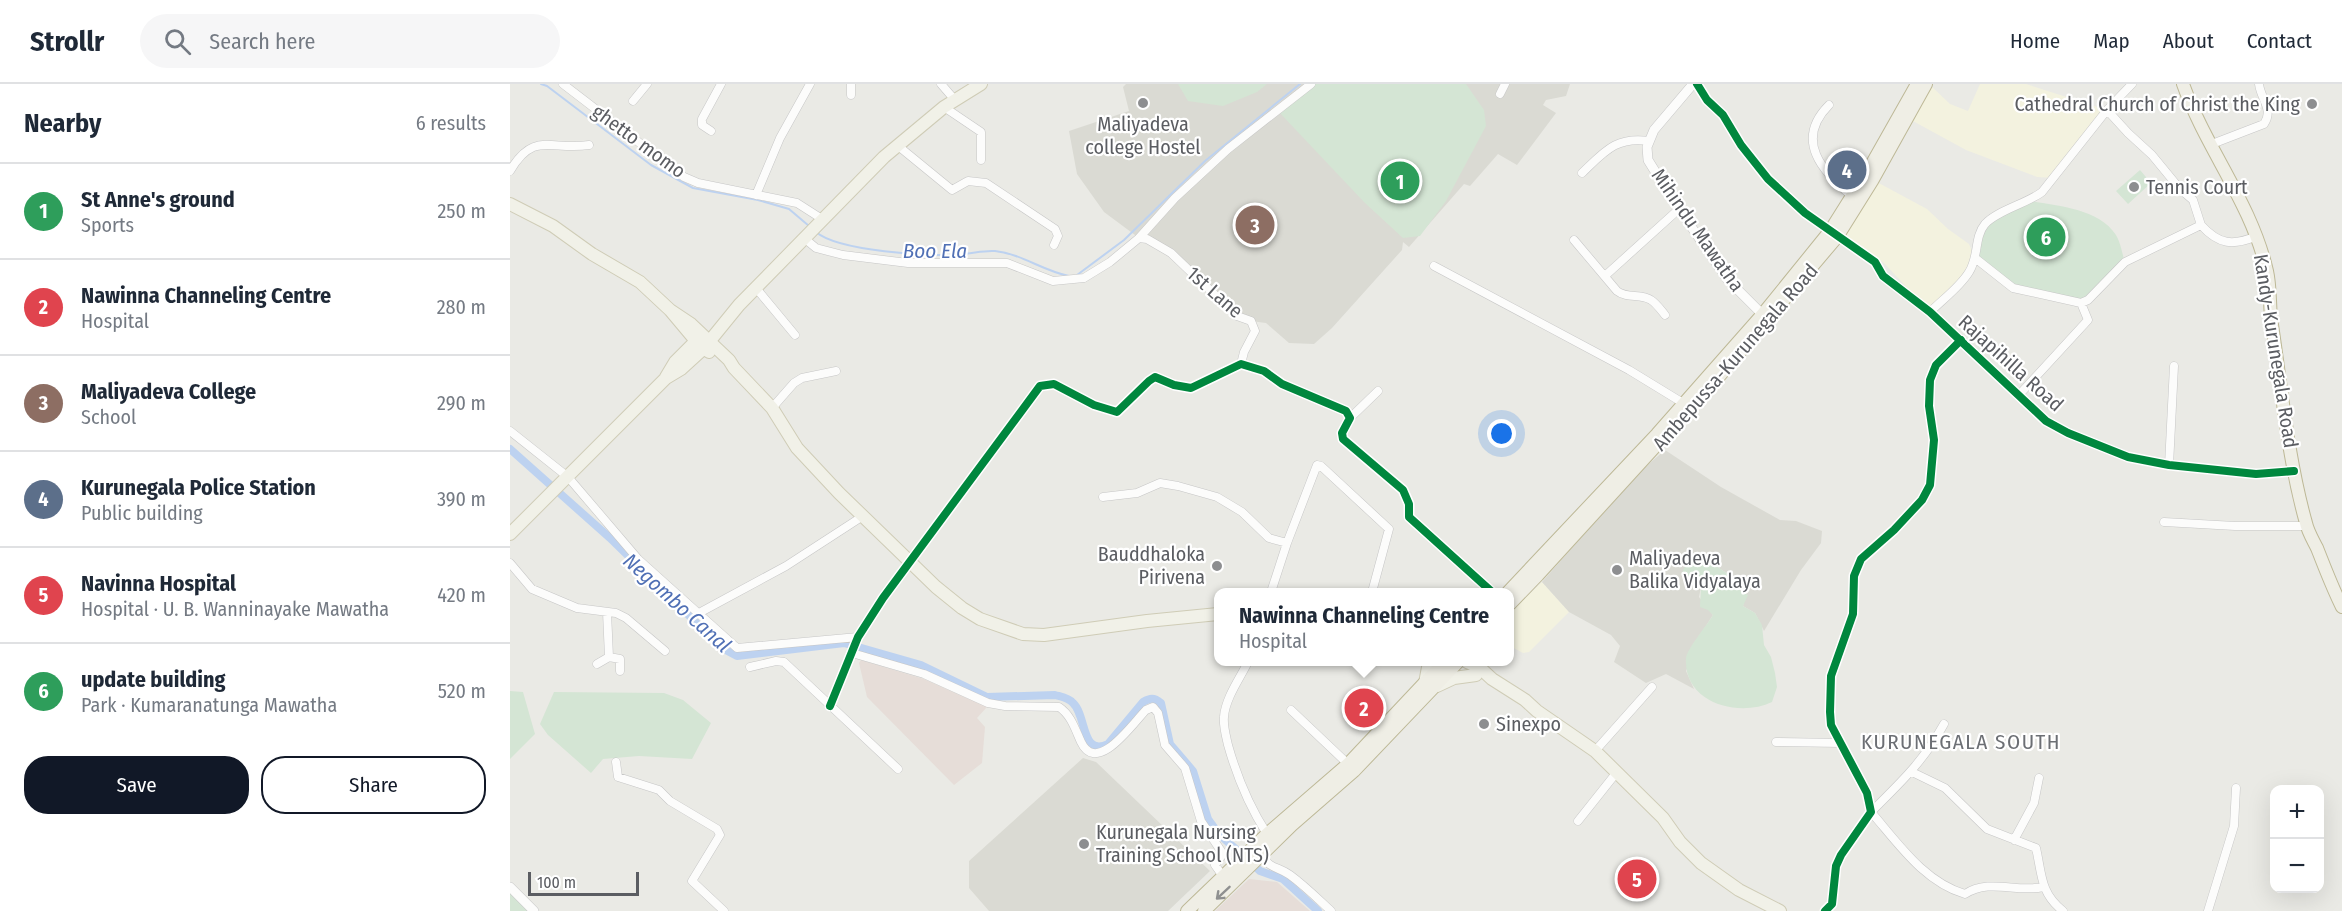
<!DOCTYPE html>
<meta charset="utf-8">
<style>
:root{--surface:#fff;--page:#f6f6f7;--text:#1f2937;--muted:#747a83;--line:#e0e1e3;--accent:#111827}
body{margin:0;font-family:"Fira Sans Condensed",sans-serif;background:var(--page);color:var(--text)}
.controls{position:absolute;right:18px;bottom:18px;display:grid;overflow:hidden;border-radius:12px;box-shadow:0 6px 24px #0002}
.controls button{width:54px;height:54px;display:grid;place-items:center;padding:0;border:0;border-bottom:2px solid var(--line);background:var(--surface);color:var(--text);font:30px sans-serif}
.scale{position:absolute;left:18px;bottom:15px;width:111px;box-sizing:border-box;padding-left:6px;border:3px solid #5b5d62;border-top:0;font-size:16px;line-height:21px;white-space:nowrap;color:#5b5d62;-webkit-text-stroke:4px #fff;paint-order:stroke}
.you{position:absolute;left:992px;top:350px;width:21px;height:21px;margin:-15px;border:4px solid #fff;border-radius:50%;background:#1a73e8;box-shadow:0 0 0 9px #1a73e833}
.badge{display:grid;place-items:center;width:39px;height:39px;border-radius:50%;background:var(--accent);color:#fff;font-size:20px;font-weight:700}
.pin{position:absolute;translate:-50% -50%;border:3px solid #fff;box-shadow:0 2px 6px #0006}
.popup{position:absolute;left:704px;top:504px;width:300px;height:78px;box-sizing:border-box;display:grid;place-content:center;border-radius:12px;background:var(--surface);filter:drop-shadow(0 2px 4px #0005);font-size:20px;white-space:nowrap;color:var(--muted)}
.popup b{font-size:22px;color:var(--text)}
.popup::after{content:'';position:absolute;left:50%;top:100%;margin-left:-12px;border:12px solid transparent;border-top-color:var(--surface)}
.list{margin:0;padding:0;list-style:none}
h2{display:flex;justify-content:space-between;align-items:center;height:78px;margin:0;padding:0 24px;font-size:26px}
h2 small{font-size:20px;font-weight:400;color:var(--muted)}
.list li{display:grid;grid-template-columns:39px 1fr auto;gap:18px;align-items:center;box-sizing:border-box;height:96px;padding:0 24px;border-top:2px solid var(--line)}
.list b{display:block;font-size:22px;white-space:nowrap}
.list p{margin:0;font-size:20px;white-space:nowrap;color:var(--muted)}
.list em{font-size:20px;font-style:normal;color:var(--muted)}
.actions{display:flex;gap:12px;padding:18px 24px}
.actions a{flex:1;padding:14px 0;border:2px solid var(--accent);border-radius:24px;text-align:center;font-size:21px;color:var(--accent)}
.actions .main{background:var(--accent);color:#fff}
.icon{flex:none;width:33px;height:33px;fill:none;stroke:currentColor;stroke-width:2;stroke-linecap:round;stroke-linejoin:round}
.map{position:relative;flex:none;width:1832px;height:827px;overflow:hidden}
header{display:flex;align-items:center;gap:36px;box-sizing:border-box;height:84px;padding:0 30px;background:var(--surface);border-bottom:2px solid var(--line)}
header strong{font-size:28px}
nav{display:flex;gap:33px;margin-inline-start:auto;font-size:21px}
.search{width:420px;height:54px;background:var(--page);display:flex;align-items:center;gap:15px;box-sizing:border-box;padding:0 21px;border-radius:33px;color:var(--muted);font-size:22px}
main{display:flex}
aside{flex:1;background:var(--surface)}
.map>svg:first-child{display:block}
.commercial{fill:#f3f2df}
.education{fill:#dadad3}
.medical{fill:#e6ddd8}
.green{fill:#d4e5d4}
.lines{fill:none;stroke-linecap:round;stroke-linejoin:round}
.stream{stroke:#bdd2f0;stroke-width:2}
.canal{stroke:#bdd2f0;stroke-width:8}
.minor-casing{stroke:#c6c6c6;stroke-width:9}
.tertiary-casing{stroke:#c6c6c6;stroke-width:10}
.primary-casing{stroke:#cfccb6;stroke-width:14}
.trunk-casing{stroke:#bdb896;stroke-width:14}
.minor{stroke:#fcfcfb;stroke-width:8}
.tertiary{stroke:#fcfcfb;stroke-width:9}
.primary{stroke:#f1f1e8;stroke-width:12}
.trunk{stroke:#efeee5;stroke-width:12}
.cycleway-casing{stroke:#fff;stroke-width:11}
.cycleway{stroke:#00873e;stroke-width:8}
.oneway{stroke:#8f9090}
.poi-dot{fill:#8d8e90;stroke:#fff;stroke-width:2}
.labels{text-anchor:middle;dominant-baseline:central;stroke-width:4.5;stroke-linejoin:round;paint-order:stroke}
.poi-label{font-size:20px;fill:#5b5d62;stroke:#fff;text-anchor:start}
.street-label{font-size:20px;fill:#5b5d62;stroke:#fff}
.water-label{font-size:21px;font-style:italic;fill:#5070b5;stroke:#fff}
.neighbourhood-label{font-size:21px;letter-spacing:1.5px;fill:#6c6f74;stroke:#fff}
</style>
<header>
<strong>Strollr</strong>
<div class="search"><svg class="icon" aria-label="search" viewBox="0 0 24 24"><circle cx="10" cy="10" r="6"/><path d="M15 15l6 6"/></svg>Search here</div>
<nav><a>Home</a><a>Map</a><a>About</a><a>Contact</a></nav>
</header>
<main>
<aside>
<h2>Nearby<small>6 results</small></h2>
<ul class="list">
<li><span class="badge" style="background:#2e9e5b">1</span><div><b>St Anne's ground</b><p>Sports</p></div><em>250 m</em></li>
<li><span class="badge" style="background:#e0444e">2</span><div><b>Nawinna Channeling Centre</b><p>Hospital</p></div><em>280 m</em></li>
<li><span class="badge" style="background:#8d6e63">3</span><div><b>Maliyadeva College</b><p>School</p></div><em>290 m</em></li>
<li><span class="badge" style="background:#5c6f8a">4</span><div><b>Kurunegala Police Station</b><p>Public building</p></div><em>390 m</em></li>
<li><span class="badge" style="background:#e0444e">5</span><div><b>Navinna Hospital</b><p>Hospital · U. B. Wanninayake Mawatha</p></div><em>420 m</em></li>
<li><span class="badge" style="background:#2e9e5b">6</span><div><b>update building</b><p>Park · Kumaranatunga Mawatha</p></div><em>520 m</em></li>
</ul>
<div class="actions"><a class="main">Save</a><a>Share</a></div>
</aside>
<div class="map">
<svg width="1832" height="827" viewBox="0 0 1832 827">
<rect width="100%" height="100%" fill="#eaeae5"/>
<path class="commercial" d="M1419 0 1440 20 1458 27 1470 0H1516L1597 26 1543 94 1527 93 1456 66 1401 36Z
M1365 97 1417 125 1438 145 1459 160 1465 174 1460 187 1420 228 1374 179 1334 150Z
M1032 498 1059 528 1019 568 1013 569 1000 562V529Z"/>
<path class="education" d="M616 0H1060L1056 12 1036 16 1033 21 1046 29 1007 81 988 70 960 102 954 100 899 163 893 158 892 166 822 244 804 260 779 259 756 239 741 237 727 232 661 169 629 154 594 128 567 90 559 47 619 27 613 3Z
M1155 366 1211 403 1270 436 1286 437 1312 447 1311 459 1291 486 1254 547 1245 529 1233 522 1236 509 1230 507 1229 497 1198 477 1194 478 1185 474 1191 503 1189 513 1203 531 1190 551 1176 587 1184 605 1156 590 1136 599 1104 578 1110 562 1101 551 1059 528 1032 498 1127 390Z
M573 674 586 678 700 787 658 827H479L459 804V777Z"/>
<path class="medical" d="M351 576 414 595 477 623 467 634 475 643 472 679 444 701 357 613 349 579Z
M739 795 767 798 800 827H705Z"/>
<path class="green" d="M668 0H757L747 8 713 22 678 17Z
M801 0H956L974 26 976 42 936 117 910 152 893 154 854 118 768 27Z
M1630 86 1641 99 1618 120 1606 107Z
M1520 117C1548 122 1589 125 1606 151 1611 159 1612 170 1615 178L1571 219 1503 204 1465 174 1478 137Z
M1181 472 1194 478 1198 477 1229 497 1230 507 1238 511 1233 522 1245 529 1252 541 1254 561 1261 573 1265 589 1267 603 1262 618C1229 634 1173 619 1176 574 1177 565 1197 541 1203 531L1198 526 1190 523 1191 503 1171 490Z
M0 607 13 608 25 650 0 675Z
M44 608 154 609 173 616 201 639 182 675 129 672 93 675 81 689 38 651 30 640Z
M0 809 18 827H0Z"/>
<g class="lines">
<path class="stream" d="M31 0 37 2 141 81 183 104 248 116 279 125 299 142
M306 148C328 167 419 173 449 170 461 170 473 166 485 167 512 170 533 187 559 192
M567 191 614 156 695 77 790 0"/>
<path class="canal" d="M0 365 100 454 212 564 227 572 334 559 411 581 477 613 545 611C552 613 559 614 563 619 577 632 571 673 598 660L633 618C640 614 644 613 651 619L660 660 683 687 698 735 709 750 750 787 773 795 808 827"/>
<g class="minor-casing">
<path id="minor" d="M53 0 174 93 188 99 287 119 312 135
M431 0 444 15
M990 10 995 0
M341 11V0
M123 17 137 0
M1319 21C1284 56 1312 88 1343 113
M434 23 471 48V76
M1597 26 1618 49 1642 71 1670 105 1683 116 1691 141
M201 47 192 41V35L211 0
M1702 60 1754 40C1764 25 1751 16 1749 0
M387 61 442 106 458 97 476 99 545 145 548 152 544 161
M0 87C24 46 41 67 79 61
M1072 89C1094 68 1106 52 1139 57
M246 111 270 54 300 0
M294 154 306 164 333 171 398 179H497L543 197 574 194 600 178 629 154 665 114 718 65 801 0
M629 154 637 155 661 169 727 232 741 237 745 247 734 268 731 280
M1064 156 1107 207C1117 215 1131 209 1141 216 1146 219 1151 226 1155 231
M1465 174 1503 204 1571 219 1578 216 1615 178 1691 141C1709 161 1723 162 1747 152
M924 182 1119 286 1173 319
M1096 191 1169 125
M246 204 285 251
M1420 228C1433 215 1450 203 1459 188 1469 173 1464 153 1475 140 1488 126 1516 120 1532 108L1597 26 1622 0
M1508 312 1578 236 1571 219
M262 324 284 299 292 294 326 287
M840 334 868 307
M0 347 58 393 128 475 227 564 348 553
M1659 381 1664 282
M593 413 627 409 650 399 668 402 707 413 732 428 759 454 777 459
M1654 438 1725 442H1796
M0 479 22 505 67 524 106 529 116 534 155 567
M761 508 777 459 807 381 811 382 879 445 862 508
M189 529 276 482 353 432
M342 569 414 590 478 619 495 622 549 623C561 631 565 645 571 658 587 692 623 639 636 626L643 623 648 629 655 661 675 684 691 737 713 770 705 781 712 791
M99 573 110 575V587
M738 578C730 594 715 615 714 633 713 642 716 652 718 661 727 693 739 722 757 750
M87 580 99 573 97 528
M240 583 266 577 274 578 388 685
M320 622 348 553 373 514 530 302 544 300 584 321 607 328 639 297 645 293 664 301 681 304 731 280 754 287 772 300 836 327 840 334 832 349 833 355 893 406 899 420V433L982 508
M781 626 838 680
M1434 640C1413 678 1391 698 1361 728 1388 759 1414 798 1455 810 1480 794 1506 809 1533 803
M1266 658 1331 659
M1085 667 1142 603
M106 678 108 693 149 706 160 717 207 745 210 751 182 797 214 827
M1402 688 1435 704 1477 745 1526 764C1532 790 1530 809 1553 827
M1068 737 1107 688
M1504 756 1524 719 1529 694
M752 773C761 785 769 783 780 791 795 802 808 815 821 827
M1315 827 1322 820 1326 782 1331 771 1361 728 1357 709 1321 641 1320 628 1321 592 1343 530 1344 492 1351 475 1384 446 1412 416 1420 401 1424 356 1419 322 1420 296 1426 281 1451 256
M1698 827 1724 742 1726 704"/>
</g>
<g class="tertiary-casing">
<path id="tertiary" d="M1183 0 1144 46 1137 63 1138 76 1161 113 1217 195 1257 235
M1187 0 1197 16 1213 31 1231 61 1258 95 1295 129 1365 178 1373 192 1420 228 1536 337 1558 349 1618 373 1659 381 1746 390 1784 387
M0 803 24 827"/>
</g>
<g class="primary-casing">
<path id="primary" d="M0 120 43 142 82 170 130 198 160 226 186 257 199 268
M160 226 181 240 219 276 224 284 262 324 287 364 329 409 426 503 452 524 470 535 513 550 534 551 637 537 708 530
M156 293 165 278 191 252
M0 450 156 294 171 285 194 264 229 221 374 73 434 23 471 0
M957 578 969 583 982 595 1015 616 1027 627 1085 667 1153 734 1170 758 1191 779 1229 806 1270 827
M915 599 919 578
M927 602 944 594 966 591"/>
</g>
<g class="trunk-casing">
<path id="trunk" d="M1673 0C1696 65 1741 118 1757 187 1761 204 1759 223 1762 241 1772 307 1778 375 1796 439 1798 448 1803 456 1807 464 1815 484 1822 503 1832 523
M998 508 1147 350 1252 231 1320 147 1359 85 1407 0
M1000 520 1028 491 1206 296 1327 153 1362 97 1416 0
M677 827 757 750 838 680 934 578
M694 827 782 741 844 687 948 578"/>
</g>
<use href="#minor" class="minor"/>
<use href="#tertiary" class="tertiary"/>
<use href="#primary" class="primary"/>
<use href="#trunk" class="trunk"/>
<g class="cycleway-casing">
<path id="cycleway" d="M1187 0 1197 16 1213 31 1231 61 1258 95 1295 129 1365 178 1373 192 1420 228 1536 337 1558 349 1618 373 1659 381 1746 390 1784 387
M320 622 348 553 373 514 530 302 544 300 584 321 607 328 639 297 645 293 664 301 681 304 731 280 754 287 772 300 836 327 840 334 832 349 833 355 893 406 899 420V433L982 508
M1315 827 1322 820 1326 782 1331 771 1361 728 1357 709 1321 641 1320 628 1321 592 1343 530 1344 492 1351 475 1384 446 1412 416 1420 401 1424 356 1419 322 1420 296 1426 281 1451 256"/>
</g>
<use href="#cycleway" class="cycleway"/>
</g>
<defs><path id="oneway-shaft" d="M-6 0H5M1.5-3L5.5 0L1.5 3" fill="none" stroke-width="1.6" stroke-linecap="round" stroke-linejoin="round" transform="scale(1.5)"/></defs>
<use class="oneway" href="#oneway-shaft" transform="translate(713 809) rotate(137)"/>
<g class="poi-dot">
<circle cx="633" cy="19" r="6"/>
<circle cx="1802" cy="20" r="6"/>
<circle cx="1624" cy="103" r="6"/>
<circle cx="707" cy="482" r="6"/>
<circle cx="1107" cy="486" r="6"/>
<circle cx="974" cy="640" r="6"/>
<circle cx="574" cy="760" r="6"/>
</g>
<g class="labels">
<g class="poi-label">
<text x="1790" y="20" text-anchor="end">Cathedral Church of Christ the King</text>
<text x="633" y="40" text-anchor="middle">Maliyadeva<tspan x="633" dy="23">college Hostel</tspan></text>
<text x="1636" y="103">Tennis Court</text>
<text x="695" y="470" text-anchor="end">Bauddhaloka<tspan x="695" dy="23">Pirivena</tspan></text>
<text x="1119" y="474">Maliyadeva<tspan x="1119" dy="23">Balika Vidyalaya</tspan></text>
<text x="986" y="640">Sinexpo</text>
<text x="586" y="748">Kurunegala Nursing<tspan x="586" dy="23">Training School (NTS)</tspan></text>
</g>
<g class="street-label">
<text transform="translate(129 57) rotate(36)">ghetto momo</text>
<text transform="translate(1188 146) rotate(55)">Mihindu Mawatha</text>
<text transform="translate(705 208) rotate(41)">1st Lane</text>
<text transform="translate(1766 267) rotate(81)">Kandy-Kurunegala Road</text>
<text transform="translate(1225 273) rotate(-49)">Ambepussa-Kurunegala Road</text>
<text transform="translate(1501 279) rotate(42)">Rajapihilla Road</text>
</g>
<g class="water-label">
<text x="425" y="167">Boo Ela</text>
<text transform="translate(167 519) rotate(42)">Negombo Canal</text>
</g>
<g class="neighbourhood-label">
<text x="1451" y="658">KURUNEGALA SOUTH</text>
</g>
</g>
</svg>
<div class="controls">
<button>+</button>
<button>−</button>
</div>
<div class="scale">100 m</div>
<div class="you"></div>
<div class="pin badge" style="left:890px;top:97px;background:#2e9e5b">1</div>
<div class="pin badge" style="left:854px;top:624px;background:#e0444e">2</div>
<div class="popup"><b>Nawinna Channeling Centre</b>Hospital</div>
<div class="pin badge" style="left:745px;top:141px;background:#8d6e63">3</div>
<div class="pin badge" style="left:1337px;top:86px;background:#5c6f8a">4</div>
<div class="pin badge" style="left:1127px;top:795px;background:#e0444e">5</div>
<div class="pin badge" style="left:1536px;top:153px;background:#2e9e5b">6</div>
</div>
</main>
